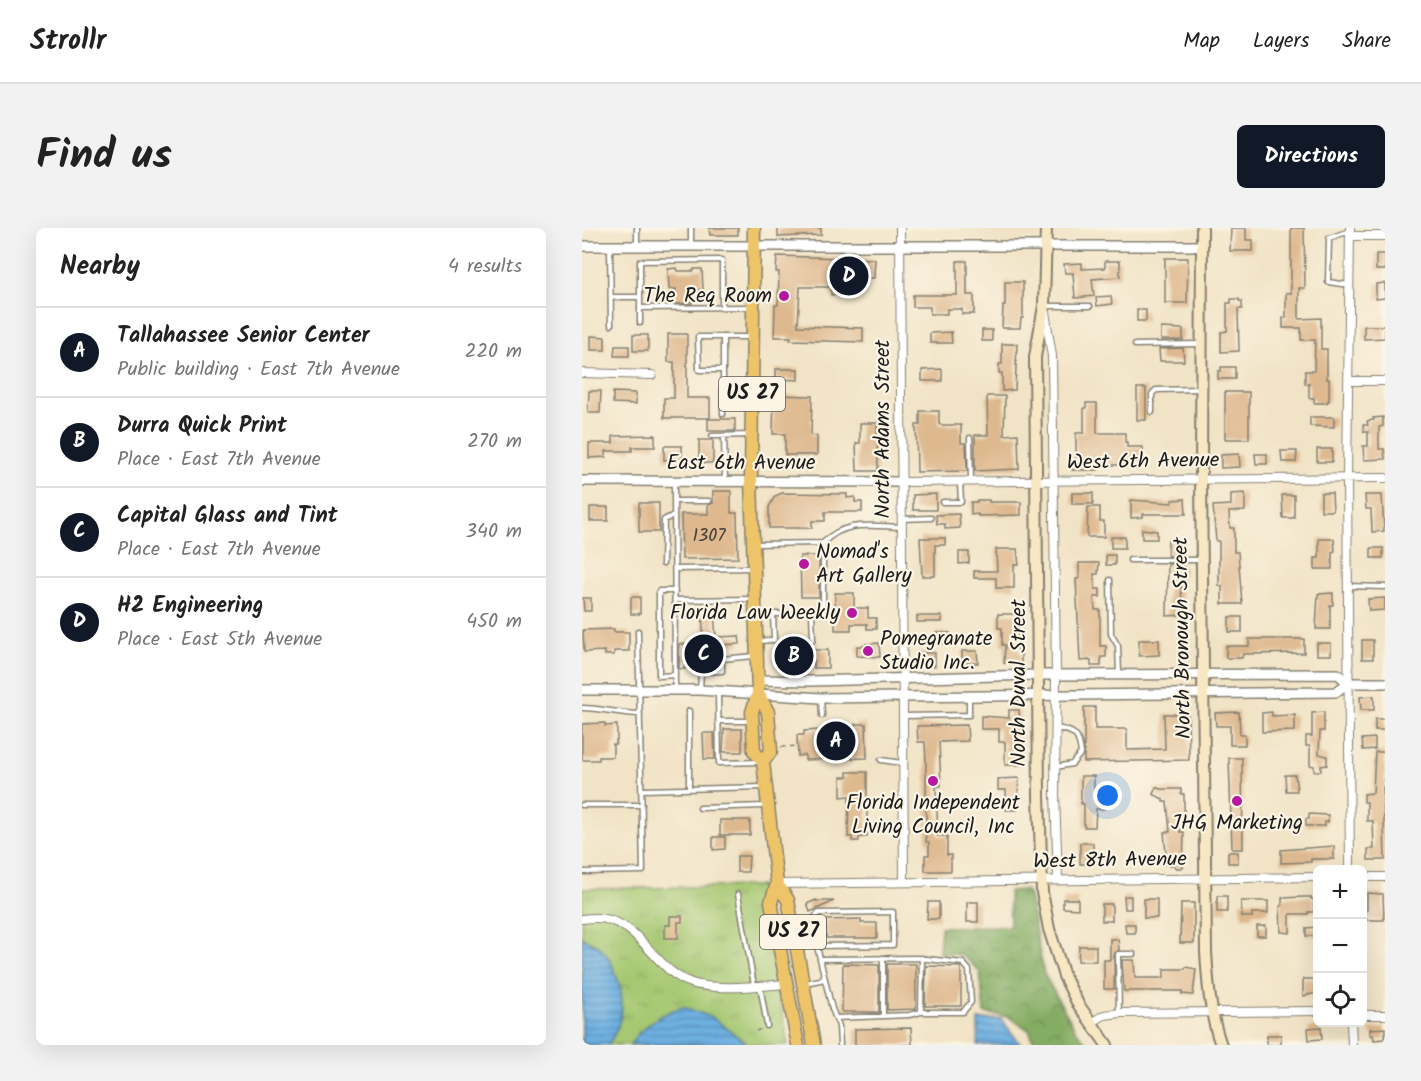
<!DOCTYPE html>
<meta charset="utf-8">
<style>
:root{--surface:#fff;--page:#f2f2f2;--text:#222;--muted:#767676;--line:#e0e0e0;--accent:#111827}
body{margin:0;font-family:Kalam,sans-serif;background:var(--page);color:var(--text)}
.controls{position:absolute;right:18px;bottom:18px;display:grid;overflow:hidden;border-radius:9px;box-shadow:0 6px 24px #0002}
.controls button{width:54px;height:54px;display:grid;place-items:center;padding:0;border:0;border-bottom:2px solid var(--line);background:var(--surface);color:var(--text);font:30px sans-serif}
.you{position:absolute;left:526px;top:568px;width:21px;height:21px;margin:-15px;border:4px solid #fff;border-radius:50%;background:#1a73e8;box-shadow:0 0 0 9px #1a73e833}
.badge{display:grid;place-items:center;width:39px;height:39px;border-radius:50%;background:var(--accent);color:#fff;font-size:20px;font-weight:700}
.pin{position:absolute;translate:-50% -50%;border:3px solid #fff;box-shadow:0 2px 6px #0006}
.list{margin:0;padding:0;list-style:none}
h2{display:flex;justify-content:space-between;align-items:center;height:78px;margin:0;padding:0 24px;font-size:26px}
h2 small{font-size:20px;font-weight:400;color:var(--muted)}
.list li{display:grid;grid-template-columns:39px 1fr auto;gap:18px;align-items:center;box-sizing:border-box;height:90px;padding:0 24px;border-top:2px solid var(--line)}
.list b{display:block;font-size:22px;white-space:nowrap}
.list p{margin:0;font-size:20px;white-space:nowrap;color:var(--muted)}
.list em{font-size:20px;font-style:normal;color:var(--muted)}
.icon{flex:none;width:33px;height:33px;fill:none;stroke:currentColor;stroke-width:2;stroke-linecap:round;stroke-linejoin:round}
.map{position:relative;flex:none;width:803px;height:817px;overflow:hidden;border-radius:9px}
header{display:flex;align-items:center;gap:36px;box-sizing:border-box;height:84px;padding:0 30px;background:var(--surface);border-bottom:2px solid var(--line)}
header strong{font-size:28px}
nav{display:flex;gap:33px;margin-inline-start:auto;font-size:21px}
.intro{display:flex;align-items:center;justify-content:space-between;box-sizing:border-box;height:144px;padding:0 36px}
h1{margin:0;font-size:42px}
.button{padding:15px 27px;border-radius:9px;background:var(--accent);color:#fff;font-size:21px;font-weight:700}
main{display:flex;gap:36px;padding:0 36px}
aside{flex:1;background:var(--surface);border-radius:9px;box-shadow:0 6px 24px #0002}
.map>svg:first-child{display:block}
.forest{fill:url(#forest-crowns);stroke:#506440;stroke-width:1.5}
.park{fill:url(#park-tufts);stroke:#617247;stroke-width:1.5}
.water{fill:url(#water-rules);stroke:#45667f;stroke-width:1.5}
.building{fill:#deb88e}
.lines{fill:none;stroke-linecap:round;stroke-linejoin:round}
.service-casing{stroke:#868071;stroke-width:7}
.minor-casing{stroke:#868071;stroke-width:10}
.tertiary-casing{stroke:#868071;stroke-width:12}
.secondary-casing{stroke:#868071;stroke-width:14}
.primary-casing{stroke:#868071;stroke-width:15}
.path{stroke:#868071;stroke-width:1.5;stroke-dasharray:4.5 4.5;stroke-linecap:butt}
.service{stroke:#fff;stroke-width:4}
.minor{stroke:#fff;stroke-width:8}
.tertiary{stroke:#fff;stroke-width:9}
.secondary{stroke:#f8e7c3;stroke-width:10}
.primary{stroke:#eec469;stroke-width:12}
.poi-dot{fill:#b5179e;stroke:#fcf5e5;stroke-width:2}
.labels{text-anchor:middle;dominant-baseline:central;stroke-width:4.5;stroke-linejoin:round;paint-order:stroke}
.number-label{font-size:18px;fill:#4c4338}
.shield{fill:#fcf5e5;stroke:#5f5d58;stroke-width:1.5}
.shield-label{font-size:20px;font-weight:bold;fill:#1c1c1c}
.poi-label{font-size:21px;fill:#1c1c1c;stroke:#fcf5e5;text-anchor:end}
.street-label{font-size:21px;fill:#1c1c1c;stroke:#fcf5e5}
</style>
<header>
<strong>Strollr</strong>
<nav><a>Map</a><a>Layers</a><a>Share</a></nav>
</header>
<div class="intro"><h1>Find us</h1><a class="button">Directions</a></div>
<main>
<aside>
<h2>Nearby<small>4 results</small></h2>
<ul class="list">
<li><span class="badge">A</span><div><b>Tallahassee Senior Center</b><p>Public building · East 7th Avenue</p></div><em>220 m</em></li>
<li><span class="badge">B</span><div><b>Durra Quick Print</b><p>Place · East 7th Avenue</p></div><em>270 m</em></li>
<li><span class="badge">C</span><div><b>Capital Glass and Tint</b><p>Place · East 7th Avenue</p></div><em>340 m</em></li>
<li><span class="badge">D</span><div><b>H2 Engineering</b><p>Place · East 5th Avenue</p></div><em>450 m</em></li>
</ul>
</aside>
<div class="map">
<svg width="803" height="817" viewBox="0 0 803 817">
<defs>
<pattern id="forest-crowns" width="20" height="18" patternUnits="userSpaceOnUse" patternTransform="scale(1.5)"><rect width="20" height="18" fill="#84ac64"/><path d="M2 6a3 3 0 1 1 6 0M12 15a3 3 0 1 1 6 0" fill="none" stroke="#6b8b52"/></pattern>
<pattern id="park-tufts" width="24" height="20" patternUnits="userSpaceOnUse" patternTransform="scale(1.5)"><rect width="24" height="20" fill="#a6c872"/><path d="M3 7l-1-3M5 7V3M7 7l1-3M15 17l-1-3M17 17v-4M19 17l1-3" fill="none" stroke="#8eab62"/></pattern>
<pattern id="water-rules" width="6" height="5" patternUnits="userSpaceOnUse" patternTransform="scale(1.5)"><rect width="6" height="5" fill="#6eb0e2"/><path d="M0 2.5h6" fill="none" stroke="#5a8eb6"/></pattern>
</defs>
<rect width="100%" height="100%" fill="#fcf5e5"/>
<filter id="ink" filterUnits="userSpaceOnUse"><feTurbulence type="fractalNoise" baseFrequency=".0167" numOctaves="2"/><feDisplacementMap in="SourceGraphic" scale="12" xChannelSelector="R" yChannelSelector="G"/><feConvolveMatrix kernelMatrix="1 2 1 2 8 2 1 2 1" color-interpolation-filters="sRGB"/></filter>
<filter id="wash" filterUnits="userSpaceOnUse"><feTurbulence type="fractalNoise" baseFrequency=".008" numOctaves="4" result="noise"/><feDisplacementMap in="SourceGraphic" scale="24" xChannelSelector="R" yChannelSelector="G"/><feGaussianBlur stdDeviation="1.35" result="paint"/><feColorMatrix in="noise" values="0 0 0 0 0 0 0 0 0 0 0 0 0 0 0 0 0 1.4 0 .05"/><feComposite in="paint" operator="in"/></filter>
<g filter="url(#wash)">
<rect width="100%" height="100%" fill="#f1e3c6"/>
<path class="forest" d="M443 662 447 668 462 746 493 801 506 817H453L447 802 427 789 402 785 398 744 380 727 357 725 359 699 428 698 427 663Z"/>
<path class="park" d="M178 658 206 817H0V661Z"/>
<path class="water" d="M0 710C7 713 15 716 20 722 25 727 30 736 32 742 44 769 43 792 26 817H0Z
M102 779 131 790 167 817H48C59 798 81 784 102 779Z
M419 791 439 817H396V792Z"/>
<g id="blocks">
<path class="building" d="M127 0H156V7H128Z
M196 0H239V7L196 9Z
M649 0H664V12H671V23H648Z
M709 0H722L723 60H717V91L739 90V121H745V151H747V173H745V175H732V170H727V156H723V143H732L733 112H719V100H701V90H704V65H709Z
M794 26H803V42H794Z
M195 28 293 31 292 50H271V67H249V59H218L216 98 281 100V114L208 112 209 109H192L193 77H196L197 44H194Z
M583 30H606L605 75H583Z
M375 33H385V67H392V86H380V81H365V86H348V79H331V67H375Z
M523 33H538V49L510 51 512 68 493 70 491 45H483L482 36 500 35V41L523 40Z
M95 40 96 43H112V41H120L121 62H109L110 75 94 76V61H87L86 41Z
M423 54H441V90H439L438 100H420L421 78H423Z
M803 55V70L794 71V56Z
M529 68 530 76 515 78 514 69Z
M649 71H657V73H660V81H656L657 123 639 124V104L645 103V75H649Z
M555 82H564V93H555Z
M782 98H803V110L782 111Z
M579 100 601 101V112H579Z
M400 102H410V113H400Z
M369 104 370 115H348V105Z
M86 106H105V170H128V190H82V170H92V134H86Z
M51 107H66V123H51Z
M9 108 23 109V122H9Z
M420 116H435L433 162 420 163V145H417V136H420Z
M33 118H47V128H32Z
M601 120 602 133H578L577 121Z
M639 139H653V151H636V143H639Z
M194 141H216V152L194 151Z
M360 141V153H340V142Z
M555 160H564V192H555Z
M7 163H19L18 185H6Z
M31 164 54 165V176L31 175Z
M643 164H667V211H643Z
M192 167 230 168 229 207 235 208V227H203V206H191Z
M405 168H423L422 207 436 206 437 241 393 243V207H406Z
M504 175H515V205H543V214H545V219H561V233H542V237H516V242H490V231H494V205H502V180H504Z
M338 183H357V196L359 197H379V215H384L385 243 335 244 334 197H338Z
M728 189H752V199L728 198Z
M801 189V198L797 199V221H802L803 231 782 232 781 218H786V204H782L781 197H786L785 193 792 192 791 190Z
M126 191H153V203H126Z
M278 195H295L296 243H275L274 215H278Z
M73 207V219H50V223H24V229L7 230V215H31V208Z
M117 212H131V235H117Z
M82 218H100V231L82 232Z
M735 221H750V234H735Z
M699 223H715L714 234H700Z
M657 226 658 239 639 240V227Z
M673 226H685V236H674Z
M131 263H149V285H155L156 330 100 331 99 286H126V277L131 275Z
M200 265 265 266V270L273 269V274H280V284H243V293H230V300H187V279L193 268Z
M490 265H511V276H490Z
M663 265V283L647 284 648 300H652V324H656L660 376H640V358H637V313H634L631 278 649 277V266Z
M739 265H750L751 283H739Z
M354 266V282H331V267Z
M700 267H712V290H701Z
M783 267H800L802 303 790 304 789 281H784Z
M603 271 604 286H561V289L549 290V272L590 275V272Z
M395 272H407V274H439V287L396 288V286L389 287V274H395Z
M57 275H77V304H57Z
M8 279H26V293H8Z
M506 279H518V293H522V309H505Z
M377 286 378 300 363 301V296H355L354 287Z
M560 301 575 303V311H560Z
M529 309H543V320H529Z
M338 310H363V317H353V348H340Z
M737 311H752L753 323 750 324V341H733V330H737Z
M586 313H596V321H599V328H586Z
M789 320H801V330H789Z
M414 321H435L437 337H432V360H414V350H392V343H415Z
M377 324H387V335L377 336Z
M524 327H533V337H524Z
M218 328H237V369H219Z
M497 335H517L516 346H512L513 361H518V369H512L513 382H518V418H524V429H519V438H509V432L498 433 494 351H497Z
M586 336H600V339H603V347H599L600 387 585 388Z
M253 365H272V380H286V390H294V401H285V396H269V402H253Z
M751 365V377H748V401H734L736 366Z
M49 369H58V386H49Z
M1 370H9V383H2Z
M803 370V382L787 383 786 371Z
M120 385H132L134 409 157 408 158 416 134 417 135 431 103 433V441H97V416H103V421L122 420Z
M416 386H435L436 423H439V436L422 435 423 417H420V400H416Z
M335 388H360V394H335Z
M647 389H660V404H647Z
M32 401V404H47V423H32V427H23V423L2 424 1 402Z
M354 405H368V416H354Z
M667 411H722V425L661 426 660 430H644V418H667Z
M557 412H577V427L557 428Z
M780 412H791V431H780Z
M297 415 298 429 275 428V418H284V416Z
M735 415H749V427H735Z
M192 422H246V440H232V433H193Z
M380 423H395L396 435H380Z
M336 425H353V438H336Z
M792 468V482H779L778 469Z
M502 479H513V501H545V522L583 521 582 486H606L607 532 502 534Z
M427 482H437L438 496H435L438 537H423V514H417V501H399V488L427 490Z
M657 484 658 507H663V517H648V498H634L633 485Z
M690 484V488L713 487V503L680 504V485Z
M742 484V503H738L737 526 745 528V537L739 538V543H732V538L728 537V518H724V508H730V485Z
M793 491H803V502H793Z
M23 495V498L35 497V512H34V516H31V529H17V532H0V496Z
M273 496H284L285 530 223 532V527L216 528 215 507H222V503L273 500Z
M385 497 386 513 357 514 359 558 354 559 356 608H365V627H369V643H343V627H347V614H344V579H341V573H344V535L343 514H336L335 498Z
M142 501H160V524H141Z
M121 505H132L133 531H122Z
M793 510V521L781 522 780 511Z
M793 524H803V559H801L803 632H786V621H792L791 593H785V574H782V566L791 565Z
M647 530H660L661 621H650Z
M265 544H285V609H277V613H270V609H266L267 568 259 569V549H265Z
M703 547H713L715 563H704Z
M499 548H512V569H522V581H514L513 599H502V576H499Z
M437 550 435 582H424V562H416V551Z
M574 559 578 561H599V566H602V591H598V604H602L601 640H594L593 637H585L582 604H588L585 574H581V571L571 566Z
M727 586 746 587V594H743V598H724V591H727Z
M138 592H168V607H138Z
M131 609H143V621L131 622Z
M498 615H511V636H498Z
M752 618V631H729V634L699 635V622Z
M646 624H656V635H646Z
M155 628H167L166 644H155Z
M785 665 801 666 802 692H783V682H785Z
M542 668H549V681H543Z
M635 668H645V684H635Z
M721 669H729V671H732V684H726V686H708V705L699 704 698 678H700V670Z
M481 671H496V681L481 680Z
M562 671H575V690H562Z
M234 672V673H252L228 684 225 676Z
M659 673H686V685H670V689H660Z
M346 674H357V691H345Z
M385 674H396V694H385Z
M599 675H612V715H598Z
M520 676H530V693H520Z
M88 688H100V694H96V710H83V697H88Z
M279 691V695H295V710H244V692Z
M543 696H553V705H544Z
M675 698H684V708H675Z
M735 699V708H724V700Z
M528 711H536L537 722 532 726V761H522V732H528Z
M497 718H514V733H496Z
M540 732H552L553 750H582V741H603L604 739 614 741 611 767 600 766V763H542Z
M261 736 297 737V784H260Z
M305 736H334V781L305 782Z
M344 738 379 739V778H343Z
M721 751H735V765L721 768Z
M739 799 740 811 727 812 726 800Z
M329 800 330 817H273V801Z
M803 800V811L792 812 791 807H788V801Z
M685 807H699V817H685Z"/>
</g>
</g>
<g filter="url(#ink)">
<use href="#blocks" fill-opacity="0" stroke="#868071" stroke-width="1.5"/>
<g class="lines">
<g class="service-casing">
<path id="service" d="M55 17V0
M109 17V0
M28 19 29 97
M767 57 746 54 747 10 768 3
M29 69H58
M463 78H508
M58 80 168 79
M58 95V33L140 32V79
M553 117 618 116
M141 142H117L116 109H167
M570 184V166L574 162 618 161
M141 186V109
M130 208 168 207
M142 208 143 252
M388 210 389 253
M92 255 93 461
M92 273H127
M361 274H379L378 254
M319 291 349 290
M241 315C263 292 289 298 319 299
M172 316 241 315V379L237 384 230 385 231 412
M548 332H619
M81 336 82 292 92 287
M93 341 171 340
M528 352 529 406 536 418 537 445
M766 358 803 359
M93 363H77V448L93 447
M93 372 172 371
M175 386H201
M177 413 192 412 191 386
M118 462 119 444 140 443V431L172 428
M136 464 137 535 179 534
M239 470 240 488
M0 480C20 480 38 486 58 486
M107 483V561
M321 488 387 487V470
M136 493H170
M474 500C492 503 497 506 499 525L490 536 474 539
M299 532 320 535
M60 562 182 559
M0 577H60
M118 580 183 578
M0 644 61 643 56 403
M156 666 172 757
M235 718 311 717V684L237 685 229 693 250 781 257 798 258 817
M238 731 336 730 381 735 387 742 389 774 381 784H339L327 787 254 790
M223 755 243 751
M178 757 185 798
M339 783 340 730
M537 785 536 726H551
M301 788V730"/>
</g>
<g class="minor-casing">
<path id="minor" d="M318 0 322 654
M768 8H803
M463 84 470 128 474 447 473 566 476 652
M0 145 70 147
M766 153H803
M319 254 803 250
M768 642 765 251 768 0
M780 649H803
M195 656 736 649
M0 691C8 690 16 689 23 691 59 697 74 742 107 754 130 763 177 758 203 756
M780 787H803
M769 794 770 817
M509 795 522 787 539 785 736 783"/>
</g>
<g class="tertiary-casing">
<path id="tertiary" d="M0 18H620
M0 253 319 254
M175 452 229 453 457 447 756 446 766 455
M0 462H118L239 470 754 464 766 455H803"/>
</g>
<g class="secondary-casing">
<path id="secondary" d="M464 0 462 78 453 129 457 567 460 664 467 701 482 748 496 776 525 817
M620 0 619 251 624 724C626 756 628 787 639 817"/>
</g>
<g class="primary-casing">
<path id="primary" d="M172 0 169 252 176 465 170 484 172 523 181 534 195 656 206 672 232 817
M176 465 186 484 189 523 181 534
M195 656 189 674 216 817"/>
</g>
<path class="path" d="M199 519 216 518
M174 803 179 801"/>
<use href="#service" class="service"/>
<use href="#minor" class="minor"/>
<use href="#tertiary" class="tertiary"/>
<use href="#secondary" class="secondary"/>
<use href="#primary" class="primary"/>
</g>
</g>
<g class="poi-dot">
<circle cx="202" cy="68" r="6"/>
<circle cx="222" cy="336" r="6"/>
<circle cx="270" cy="385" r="6"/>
<circle cx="286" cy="423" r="6"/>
<circle cx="351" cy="553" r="6"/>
<circle cx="655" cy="573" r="6"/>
</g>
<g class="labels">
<g class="number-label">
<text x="127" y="308">1307</text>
</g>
<g class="shield">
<rect x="137" y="149" width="66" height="34" rx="4.5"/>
<rect x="178" y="687" width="66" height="34" rx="4.5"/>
</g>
<g class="shield-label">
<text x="170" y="166">US 27</text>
<text x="211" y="704">US 27</text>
</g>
<g class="poi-label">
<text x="190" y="68">The Req Room</text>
<text x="234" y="324" text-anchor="start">Nomad's<tspan x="234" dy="24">Art Gallery</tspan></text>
<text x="258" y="385">Florida Law Weekly</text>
<text x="298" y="411" text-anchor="start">Pomegranate<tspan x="298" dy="24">Studio Inc.</tspan></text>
<text x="351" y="575" text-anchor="middle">Florida Independent<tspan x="351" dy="24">Living Council, Inc</tspan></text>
<text x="655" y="595" text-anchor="middle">JHG Marketing</text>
</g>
<g class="street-label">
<text transform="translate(301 201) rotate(-90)">North Adams Street</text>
<text transform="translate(561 234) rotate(-1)">West 6th Avenue</text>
<text x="159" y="235">East 6th Avenue</text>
<text transform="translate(601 410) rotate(-91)">North Bronough Street</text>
<text transform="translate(437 455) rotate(-90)">North Duval Street</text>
<text transform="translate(528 633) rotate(-1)">West 8th Avenue</text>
</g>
</g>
</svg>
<div class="controls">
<button>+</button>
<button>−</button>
<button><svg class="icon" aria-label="locate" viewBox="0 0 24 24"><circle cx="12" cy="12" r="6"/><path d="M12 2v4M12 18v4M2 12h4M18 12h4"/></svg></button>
</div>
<div class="you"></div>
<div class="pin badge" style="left:254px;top:513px">A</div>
<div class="pin badge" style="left:212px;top:428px">B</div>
<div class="pin badge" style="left:122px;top:426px">C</div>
<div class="pin badge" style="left:267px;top:48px">D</div>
</div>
</main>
